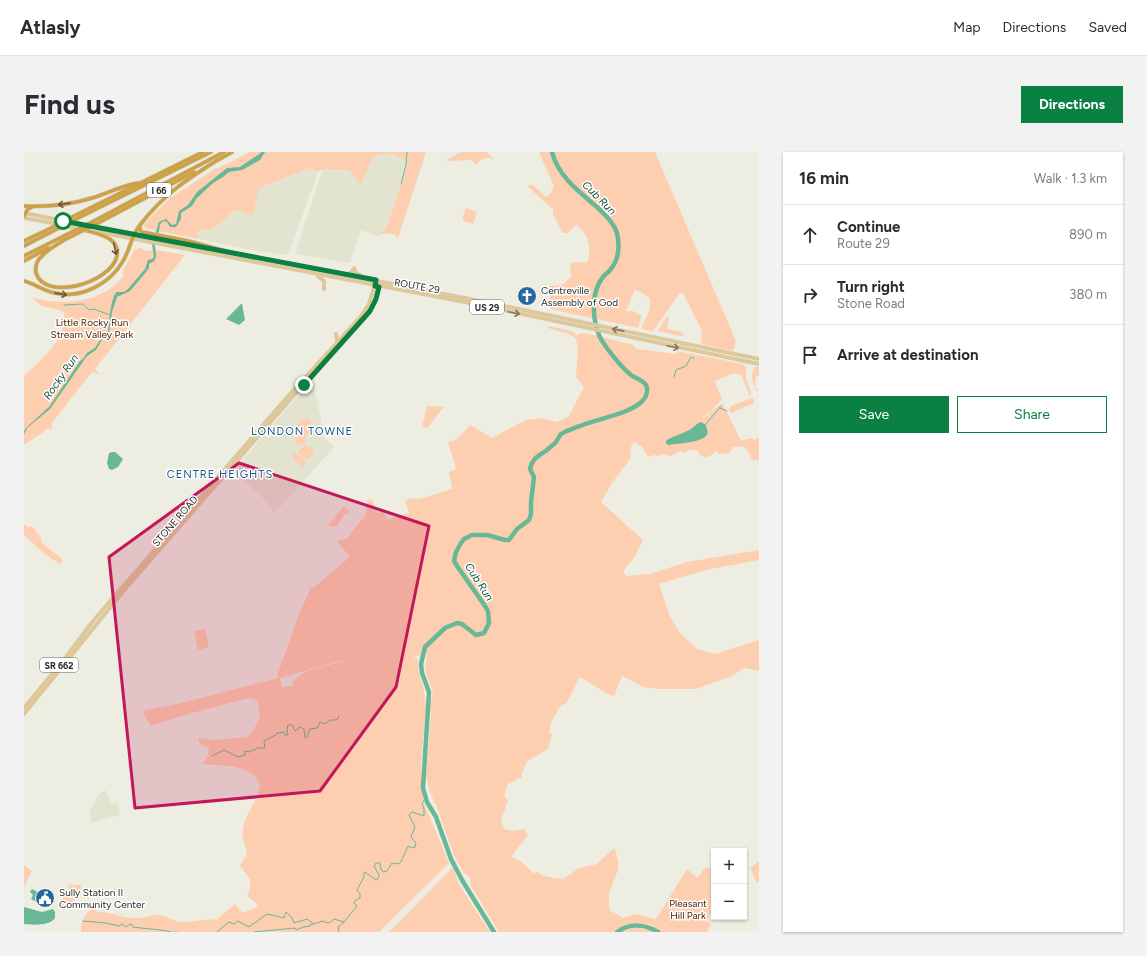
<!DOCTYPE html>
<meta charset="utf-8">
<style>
:root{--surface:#fff;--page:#f2f2f3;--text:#2b2b33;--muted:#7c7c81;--line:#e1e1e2;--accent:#0b8043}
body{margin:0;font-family:Figtree,sans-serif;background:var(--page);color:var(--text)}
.controls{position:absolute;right:12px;bottom:12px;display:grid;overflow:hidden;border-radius:0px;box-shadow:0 1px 3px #0004}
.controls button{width:36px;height:36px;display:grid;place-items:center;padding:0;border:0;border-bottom:1px solid var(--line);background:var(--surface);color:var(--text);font:20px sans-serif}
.stop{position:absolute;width:12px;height:12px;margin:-9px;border:3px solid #0b8043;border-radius:50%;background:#fff}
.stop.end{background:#0b8043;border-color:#fff;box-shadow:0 1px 4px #0008}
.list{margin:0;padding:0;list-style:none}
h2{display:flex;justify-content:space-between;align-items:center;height:52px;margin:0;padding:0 16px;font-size:17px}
h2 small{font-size:13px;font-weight:400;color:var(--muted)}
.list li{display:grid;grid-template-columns:26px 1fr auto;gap:12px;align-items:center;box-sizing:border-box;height:60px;padding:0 16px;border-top:1px solid var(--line)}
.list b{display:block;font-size:15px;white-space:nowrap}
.list p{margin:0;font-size:13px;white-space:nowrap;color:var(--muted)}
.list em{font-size:13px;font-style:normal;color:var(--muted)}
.actions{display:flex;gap:8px;padding:12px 16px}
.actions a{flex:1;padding:9px 0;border:1px solid var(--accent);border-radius:0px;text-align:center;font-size:14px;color:var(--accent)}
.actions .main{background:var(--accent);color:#fff}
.icon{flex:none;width:22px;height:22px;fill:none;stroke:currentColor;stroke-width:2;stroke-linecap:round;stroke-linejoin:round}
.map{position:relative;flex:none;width:735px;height:780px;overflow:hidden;border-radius:0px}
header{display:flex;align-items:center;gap:24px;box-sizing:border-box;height:56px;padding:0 20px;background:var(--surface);border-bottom:1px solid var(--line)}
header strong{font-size:19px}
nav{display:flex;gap:22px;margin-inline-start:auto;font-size:14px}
.intro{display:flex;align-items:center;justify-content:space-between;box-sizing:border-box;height:96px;padding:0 24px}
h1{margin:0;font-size:28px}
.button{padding:10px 18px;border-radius:0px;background:var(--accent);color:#fff;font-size:14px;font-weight:700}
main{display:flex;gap:24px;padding:0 24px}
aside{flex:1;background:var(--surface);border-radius:0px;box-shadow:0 1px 3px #0004}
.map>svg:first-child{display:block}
.built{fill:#e3e4d0}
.green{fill:#fdcfb0;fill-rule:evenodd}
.water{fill:#68b897}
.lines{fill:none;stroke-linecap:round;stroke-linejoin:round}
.stream{stroke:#68b897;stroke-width:1}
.river{stroke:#68b897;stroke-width:4.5}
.primary-casing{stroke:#cbccca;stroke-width:4}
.highway-casing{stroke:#cbccca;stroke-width:4.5}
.primary{stroke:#e2c78f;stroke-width:3}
.highway{stroke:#cea144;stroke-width:3.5}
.highway-bridge-casing{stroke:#cbccca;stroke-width:4.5;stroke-linecap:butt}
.highway-bridge{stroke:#cea144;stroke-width:3.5}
.oneway{stroke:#6a5931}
.oneway2{stroke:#85785a}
.route{stroke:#0b8043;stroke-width:5}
.marked{fill:#c2185b;fill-opacity:0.2;stroke:#c2185b;stroke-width:3;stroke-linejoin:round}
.labels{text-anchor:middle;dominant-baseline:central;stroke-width:3;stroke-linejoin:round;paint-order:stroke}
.shield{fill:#fff;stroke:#686966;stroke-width:1}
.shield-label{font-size:9px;font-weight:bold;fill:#282924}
.street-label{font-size:10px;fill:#282924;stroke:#fff}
.poi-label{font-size:10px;fill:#282924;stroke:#fff;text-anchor:start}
.park-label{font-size:10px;fill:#4d2503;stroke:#fff}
.water-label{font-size:11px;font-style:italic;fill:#12523c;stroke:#fff}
.neighbourhood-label{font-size:11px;letter-spacing:1px;fill:#1e5889;stroke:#fff}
</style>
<header>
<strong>Atlasly</strong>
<nav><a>Map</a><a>Directions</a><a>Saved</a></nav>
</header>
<div class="intro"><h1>Find us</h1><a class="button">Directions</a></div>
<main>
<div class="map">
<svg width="735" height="780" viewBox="0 0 735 780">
<rect width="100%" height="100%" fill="#edeee1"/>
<path class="built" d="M362 1 374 4 383 9V14L361 79 356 80 355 85 337 78 326 111 271 102 299 17 325 18 349 4Z
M286 16 294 20 264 103 227 98 175 87 173 82 174 79 177 77H187L190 76 199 70 202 64 208 61 209 58H212L225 63 235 36Z
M288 227 301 286 310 295 250 362 239 346 211 321 210 318Z
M82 638 86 650 88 652 94 651 96 663 83 666 68 671 66 665V659L74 643Z"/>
<path class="green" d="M226 0H404H402L374 86 370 82H356V80L361 79 383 14V9C369 1 365 0 349 4L337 33 325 18 299 17 294 20 286 16 235 36 229 62 225 63 212 58H209L208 61C201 65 195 75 187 77 182 79 179 76 174 79L173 82 175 87 123 77 119 73 146 46 191 17 205 11Z
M437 0H463L470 7C462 6 458 5 453 12H450L448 8 425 9 422 8Z
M515 0H631L712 189 709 199 678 192 677 188 678 179 659 141H656L629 179 617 177 626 157V146L611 137 602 159H609L618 164 614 176 526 157V134L538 133 547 125 546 111 554 110 560 111 564 109C567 95 565 81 552 73L544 81H539L529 62V57L504 35 505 33H509L522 45 526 42 530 34Z
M442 56 453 60 449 72 438 68Z
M115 96H118L122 99 134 98 161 103 71 217 77 223 68 220 28 271V278L25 276 0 293V224C17 207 44 187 40 160L32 157 18 154 7 145C38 155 80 151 100 123L98 121 110 98Z
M645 164 643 177 657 180 661 185 634 179 642 165Z
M524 174 548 179 553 183 557 181 577 184 582 186 609 193 613 197 652 202 653 199 719 212 722 216V227L727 240 726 243 724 242 725 241 717 223 710 221 693 228 691 230 698 247 687 259 677 267C685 265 690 254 699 252L716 287 719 288 728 286 730 288 735 285V308H728C723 296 722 293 709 295 706 303 702 301 695 302L694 299 691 300 690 297 691 300C684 307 677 307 673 298H665L660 301 657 299 647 304 639 302 634 304 630 303 625 305 621 301 619 295 613 292 610 289 607 295 606 307 588 331 577 350 619 388 610 406 599 419 602 424 626 422 663 410 735 398V408L682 418 635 432 646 464 655 480 673 497 691 502 735 488V519L720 516 708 524 671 537H634L619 535 598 524 590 544C578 541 568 530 555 525L549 539 542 551 536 555 528 568 525 580 528 582 524 597 507 607 504 608 498 620V625L484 632 480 643 484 649 477 668 480 677 490 679 500 677 504 683 487 705 498 710 509 721 514 720 519 724 539 727 555 716 573 712 590 696C599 717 592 720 586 739 584 745 585 752 586 758L599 766 612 762 632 767 663 717 673 726 682 715 685 717 689 716 690 717V754L683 770 687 771 683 780H634L630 776 627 775 628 773C613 771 601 770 589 780H475L447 734 446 726 439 720 430 703 412 653 406 641 402 623 407 564 406 552 409 541 401 519 403 501 390 505 394 508V517L399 534 402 553 397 614 400 651 425 711 355 780H57C57 770 61 758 71 756L73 760C86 759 97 766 110 766 117 767 124 764 131 763 138 762 146 767 152 769 166 772 178 766 192 768L211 752 218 761 233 755V752L223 744 226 737V727L216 714 223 702C222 694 217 686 219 677 221 661 234 649 236 632 227 612 198 614 178 612L184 603 185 596 175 591 174 586 191 588 224 585C234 570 239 567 233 548L225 546 164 562 127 574 118 559 153 552 255 526 253 524 274 465 287 435 289 436 326 405 313 389 322 387 342 363 343 348 348 347 352 361 359 359 363 368 385 361 381 348 389 346 395 347 428 337 425 320 432 317 424 290 433 287 446 273 468 286 502 268 517 266 533 270 545 264 560 235 552 225 554 197 552 187 545 182 524 176ZM322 507C306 516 278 514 268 532L270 534 258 535 256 526Z
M731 215H735V223L732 225 731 233 732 236 735 237 734 239C728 234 726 221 731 215Z
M727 246 730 247V251L707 261 705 257 707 254Z
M403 254 420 255 403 276 398 275Z
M278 267H282L287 268 285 282 272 280V273Z
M272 282H282L281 293H272Z
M280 294 286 295 289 298V303L283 308 275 302V298Z
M271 300 282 310 278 315 268 306 270 304 268 303Z
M320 354 326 360 320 363 313 374H303Z
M0 372 4 375 8 374 17 386V390L39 408 36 412 22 403 0 383Z
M181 477 185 495 174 498 170 479Z
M735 709V730L733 731 726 716Z
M0 713 8 719 0 735Z
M429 715 434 731 466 780H365Z
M45 733H57L56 745H51L50 757 38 756 39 743H43Z
M610 776 626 777 629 780H596Z"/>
<path class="water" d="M238 0H241L236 8 218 18 205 20 199 25 189 31 173 46 168 54 157 61V67L152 75H146L143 70 140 69 136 72 135 80 133 84 131 92 132 105 130 109 125 112V116L118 125 106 139 93 145 88 160 85 181 79 186 72 198 63 204 26 257 4 275 0 282V279L4 274 25 255 56 209 59 207 63 201 71 196 80 182 84 179C85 172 87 143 93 140 93 140 99 140 100 140L104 137 121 117 124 108 128 107 130 105 128 92 135 70 142 67 148 73 152 72 155 59 164 53 173 40 203 16 216 15Z
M217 152H218L221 168 215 173 202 167Z
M677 270C681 272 682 273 683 277 689 291 653 291 644 293L642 291V289C648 284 656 283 663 279 669 277 671 272 677 270Z
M88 300H91L99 307 94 315 88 318 85 317 83 311 85 301Z
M8 737 17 742 15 747 18 749 16 752 7 747 9 743 6 740Z
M0 755 18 760 29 757 31 760V766C26 774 9 773 0 772Z"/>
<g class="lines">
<path class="stream" d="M377 32 382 13 383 0
M40 153 59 152 65 158 70 157 86 163
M650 225 652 218 662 214 667 205 670 206
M696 256 703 259
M681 273 697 254
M188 604 200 598 214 605 221 603V599L226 600 229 598H231L233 596H241L240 589 252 583 253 581 260 580 261 583H264L263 578 264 573H268L271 579 276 575 280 577 281 586 283 585 286 577 293 576 296 570 301 572 306 568H313L315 564
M59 769 82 771 95 774 98 772 102 775 106 772 108 773 109 775C122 777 135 777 148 780
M151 780H153
M193 780 205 770 210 772 214 769 225 775 243 762 260 766 262 760 268 766 270 771 283 767 290 772 298 769 305 771 310 767 320 770 333 754 330 751 332 748 336 746V742L333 738 340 725V721L341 720 352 728 354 727 355 723 350 714 352 711H356L357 717 359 720 363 719 368 711 374 712 377 710 384 694 388 696 391 695 392 691 387 685 391 675 385 663 388 660 400 664V657L398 652 401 647
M230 780 271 776 272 778 279 775 286 774 287 772H289
M315 780 314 775 320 770"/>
<path class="river" d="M470 780 438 728 427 707 412 665 403 650 399 636 405 540 398 521 397 512 401 495 421 476 433 471 438 472 452 483 460 481 465 471 464 459 461 454 433 414 430 409 432 400 437 391 440 387 448 383H463L481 388H485L493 377 505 368 507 362V350L510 325 506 317C508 306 515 304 523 298 526 295 530 292 532 290 534 287 535 284 537 282 540 280 545 278 548 277 566 269 585 266 602 259 609 256 616 253 620 247 623 244 624 237 622 233 619 228 611 226 607 223 598 216 579 193 575 183 568 165 567 140 579 125 581 122 584 121 586 118 595 108 596 95 593 81 590 71 581 63 573 55 555 40 534 24 528 0
M593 780C606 771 621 772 634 780"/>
<g class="primary-casing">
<path id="primary" d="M0 61 61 73
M0 66 34 72
M39 74 55 77
M67 74 189 97
M74 80 446 151 735 212
M204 100 456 149 735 207
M323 122 328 120 330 116 332 121 339 125
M294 124 300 129V137
M312 182 313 190
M0 556 42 505 69 469 258 251 337 164 345 152 351 132
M0 562 97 442 272 241 341 166 349 154 356 133"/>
</g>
<g class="highway-casing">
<path id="highway" d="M194 8 208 0
M0 54C23 55 46 53 68 46 82 42 102 32 115 31
M0 64 4 57 8 55
M48 65 179 0
M54 66 187 0
M70 69 200 0
M76 70 170 20
M116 73V78L118 80 164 89 205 100
M40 88C33 93 24 97 18 104 13 108 11 114 12 121 21 150 87 131 93 104 96 85 74 82 61 78
M0 89 23 78
M38 89 50 83
M0 94 29 79
M0 104 44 82
M0 109 24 96
M0 129C11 132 20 139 31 141 57 147 86 132 99 109 106 98 107 84 116 73 140 42 162 28 195 7"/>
</g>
<use href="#primary" class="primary"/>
<use href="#highway" class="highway"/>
<g class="highway-bridge-casing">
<path id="highway-bridge" d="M23 78 48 65
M29 79 54 66
M44 82 70 69
M50 83 76 70"/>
</g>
<use href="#highway-bridge" class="highway-bridge"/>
</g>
<defs><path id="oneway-shaft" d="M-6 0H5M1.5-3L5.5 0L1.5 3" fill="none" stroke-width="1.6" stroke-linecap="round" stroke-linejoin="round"/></defs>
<g class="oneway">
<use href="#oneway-shaft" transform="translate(40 52) rotate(172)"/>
<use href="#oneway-shaft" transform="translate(91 97) rotate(78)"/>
<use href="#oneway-shaft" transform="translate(37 142) rotate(8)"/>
</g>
<g class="oneway2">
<use href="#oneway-shaft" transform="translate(490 161) rotate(12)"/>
<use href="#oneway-shaft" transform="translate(594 178) rotate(-169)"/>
<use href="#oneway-shaft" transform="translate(649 195) rotate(12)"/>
</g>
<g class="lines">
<path class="route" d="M39 69 352 128 351 134 355 135 352 147 346 159 280 233"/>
</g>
<path class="marked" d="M215 311 405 374 372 535 296 639 111 656 85 405Z"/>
<defs>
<g id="church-disc" transform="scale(1)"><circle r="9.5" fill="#29689f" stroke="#fff"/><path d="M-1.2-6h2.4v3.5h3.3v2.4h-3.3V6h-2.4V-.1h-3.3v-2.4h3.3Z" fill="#fff"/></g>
<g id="civic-disc" transform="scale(1)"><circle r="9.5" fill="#29689f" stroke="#fff"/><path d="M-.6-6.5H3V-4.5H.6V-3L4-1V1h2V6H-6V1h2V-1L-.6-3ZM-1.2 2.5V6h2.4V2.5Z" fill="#fff"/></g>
</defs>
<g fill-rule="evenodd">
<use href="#church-disc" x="503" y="144"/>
<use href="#civic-disc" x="21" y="746"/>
</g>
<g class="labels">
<g class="shield">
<rect x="123" y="31" width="24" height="14" rx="3"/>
<rect x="446" y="148" width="34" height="14" rx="3"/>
<rect x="16" y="506" width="38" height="14" rx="3"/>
</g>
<g class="shield-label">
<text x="135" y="38">I 66</text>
<text x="463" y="155">US 29</text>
<text x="35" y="513">SR 662</text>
</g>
<g class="street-label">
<text transform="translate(393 134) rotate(10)">ROUTE 29</text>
<text transform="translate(151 369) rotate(-49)">STONE ROAD</text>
</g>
<g class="poi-label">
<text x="517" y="138">Centreville<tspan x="517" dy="12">Assembly of God</tspan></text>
<text x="35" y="740">Sully Station II<tspan x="35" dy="12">Community Center</tspan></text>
</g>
<g class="park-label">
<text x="68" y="170">Little Rocky Run<tspan x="68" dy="12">Stream Valley Park</tspan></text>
<text x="664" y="751">Pleasant<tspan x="664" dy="12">Hill Park</tspan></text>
</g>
<g class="water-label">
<text transform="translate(575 46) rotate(45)">Cub Run</text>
<text transform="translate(37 225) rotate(-55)">Rocky Run</text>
<text transform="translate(455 430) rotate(57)">Cub Run</text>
</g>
<g class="neighbourhood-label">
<text x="278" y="279">LONDON TOWNE</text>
<text x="196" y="322">CENTRE HEIGHTS</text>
</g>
</g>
</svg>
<div class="controls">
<button>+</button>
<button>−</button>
</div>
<div class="stop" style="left:39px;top:69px"></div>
<div class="stop end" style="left:280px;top:233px"></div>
</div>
<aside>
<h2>16 min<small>Walk · 1.3 km</small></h2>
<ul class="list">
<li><svg class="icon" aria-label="ahead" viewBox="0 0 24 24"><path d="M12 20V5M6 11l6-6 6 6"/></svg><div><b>Continue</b><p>Route 29</p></div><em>890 m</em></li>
<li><svg class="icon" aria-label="right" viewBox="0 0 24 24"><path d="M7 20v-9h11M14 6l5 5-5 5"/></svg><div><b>Turn right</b><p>Stone Road</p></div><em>380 m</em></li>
<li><svg class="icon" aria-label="arrive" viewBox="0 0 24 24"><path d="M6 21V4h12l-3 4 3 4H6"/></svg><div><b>Arrive at destination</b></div></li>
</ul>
<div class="actions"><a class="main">Save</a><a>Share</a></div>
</aside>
</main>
